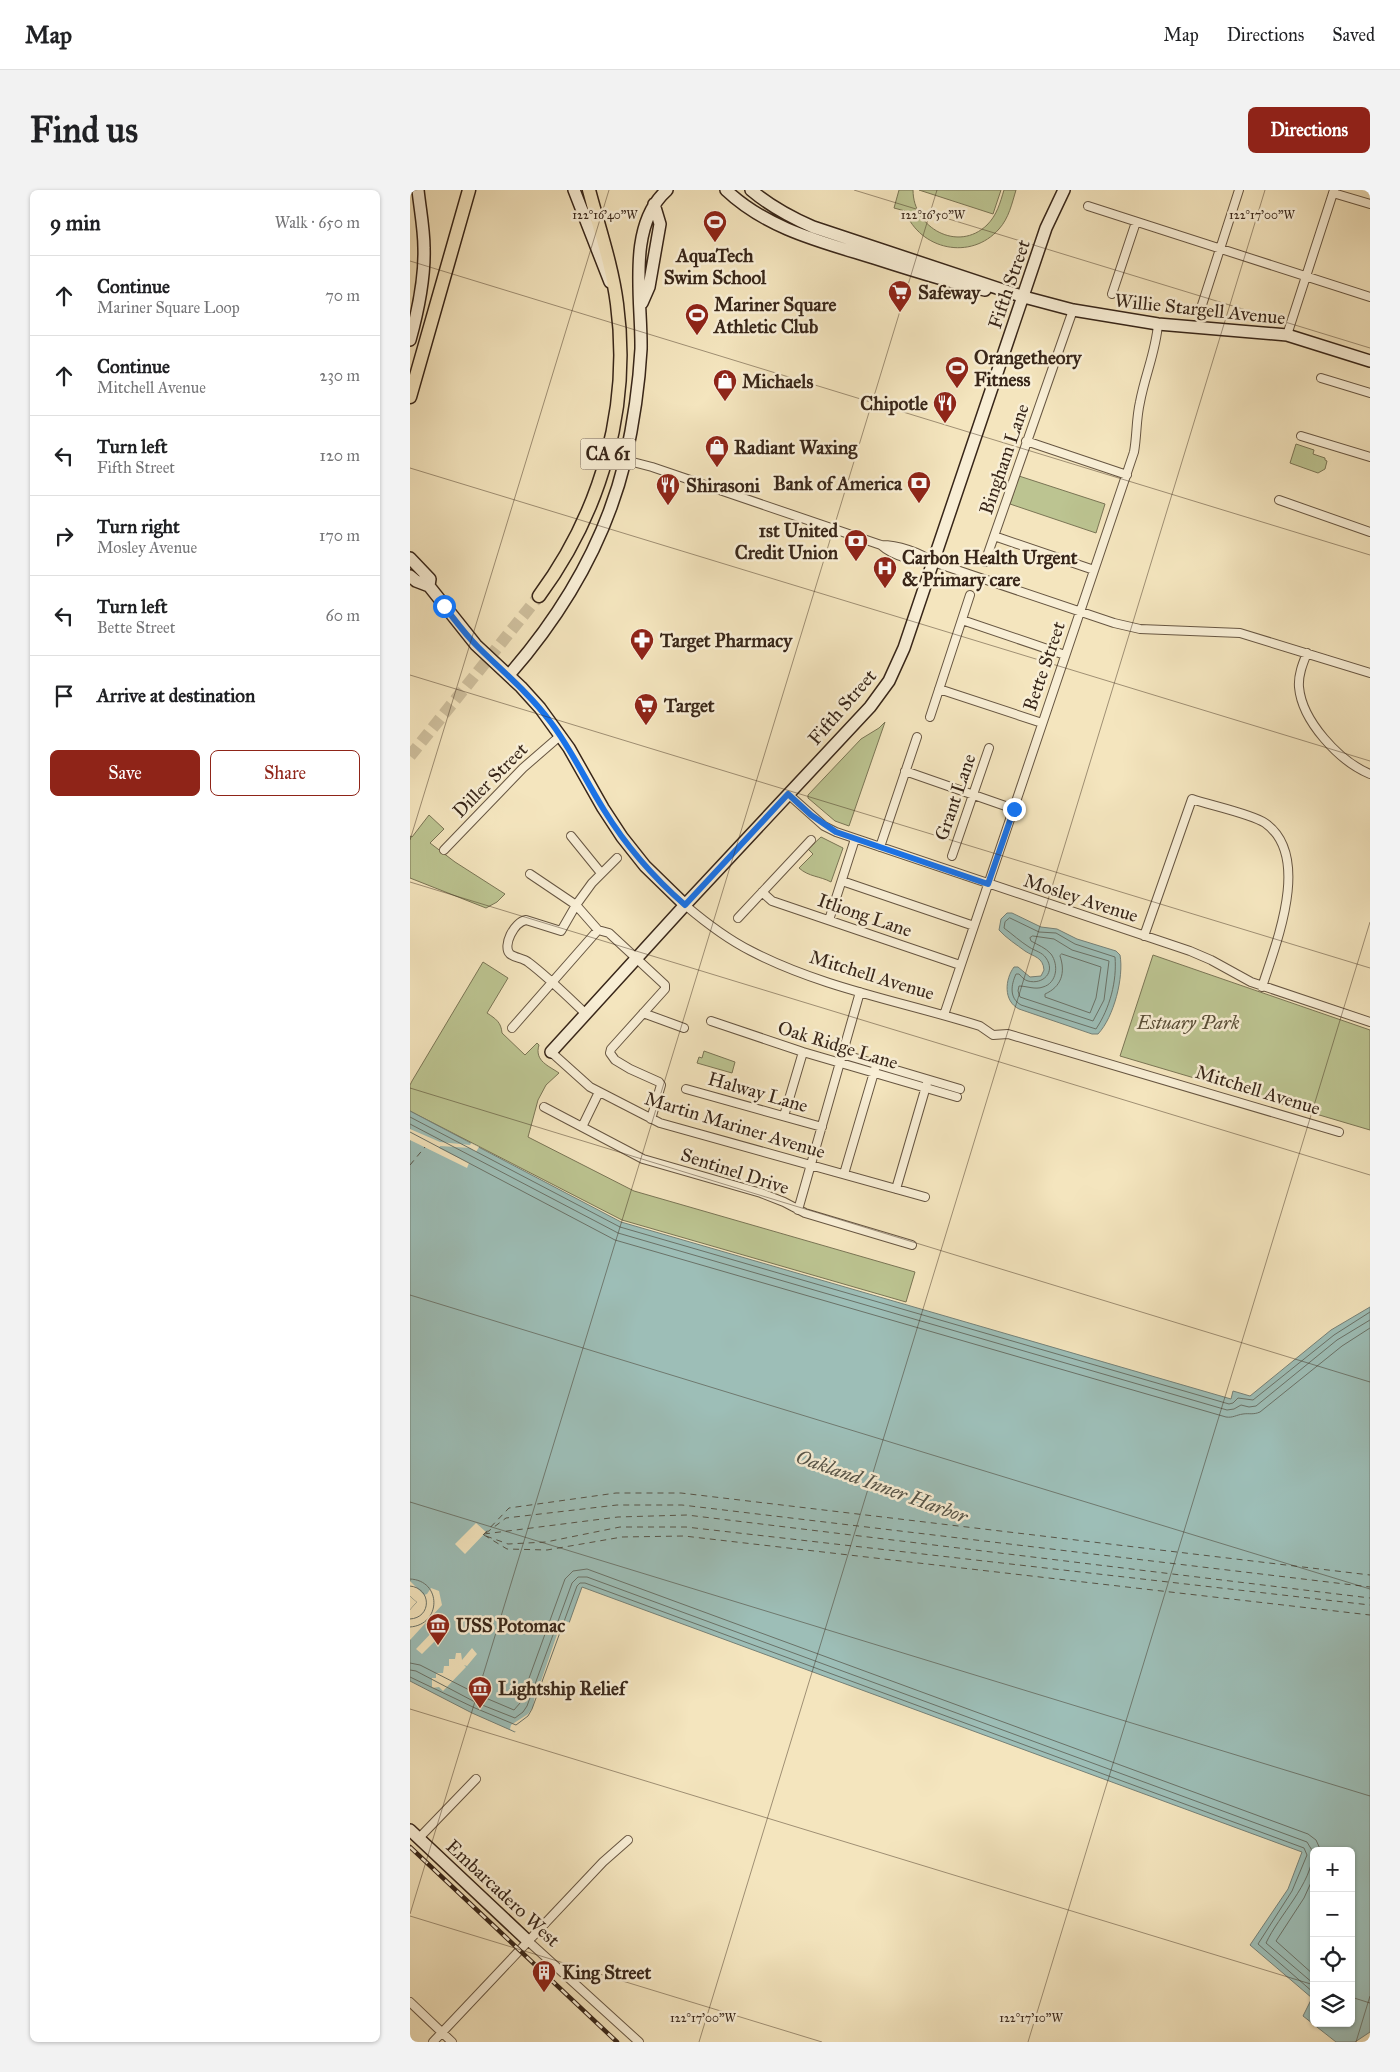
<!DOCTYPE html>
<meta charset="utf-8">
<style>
:root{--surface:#fff;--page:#f2f2f2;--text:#202124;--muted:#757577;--line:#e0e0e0;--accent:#8f2418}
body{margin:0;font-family:"IM FELL Great Primer",serif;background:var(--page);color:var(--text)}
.controls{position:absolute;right:15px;bottom:15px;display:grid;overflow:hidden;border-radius:8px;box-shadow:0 1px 4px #0004}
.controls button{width:45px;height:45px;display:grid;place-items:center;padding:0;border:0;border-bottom:1px solid var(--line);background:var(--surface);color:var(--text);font:25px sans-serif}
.stop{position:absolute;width:15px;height:15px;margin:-11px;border:4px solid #1a73e8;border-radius:50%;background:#fff}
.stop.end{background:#1a73e8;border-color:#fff;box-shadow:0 1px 5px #0008}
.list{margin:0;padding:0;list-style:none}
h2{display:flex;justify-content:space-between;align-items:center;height:65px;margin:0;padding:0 20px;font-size:21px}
h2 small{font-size:16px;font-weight:400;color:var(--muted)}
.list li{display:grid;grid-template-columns:32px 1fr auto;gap:15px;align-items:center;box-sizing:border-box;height:80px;padding:0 20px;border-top:1px solid var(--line)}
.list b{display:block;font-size:19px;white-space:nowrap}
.list p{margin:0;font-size:16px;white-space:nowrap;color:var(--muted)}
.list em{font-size:16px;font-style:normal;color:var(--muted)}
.actions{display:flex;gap:10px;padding:15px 20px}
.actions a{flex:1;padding:11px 0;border:1px solid var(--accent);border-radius:8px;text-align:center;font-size:18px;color:var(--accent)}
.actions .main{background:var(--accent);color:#fff}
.icon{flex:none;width:28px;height:28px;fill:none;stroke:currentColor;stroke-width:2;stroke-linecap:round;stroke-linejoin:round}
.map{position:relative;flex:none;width:960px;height:1852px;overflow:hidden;border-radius:8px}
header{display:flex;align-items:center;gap:30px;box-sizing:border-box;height:70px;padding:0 25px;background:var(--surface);border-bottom:1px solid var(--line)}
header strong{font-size:24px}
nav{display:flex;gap:28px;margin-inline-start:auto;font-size:18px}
.intro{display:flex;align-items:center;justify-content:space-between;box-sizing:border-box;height:120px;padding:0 30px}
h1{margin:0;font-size:35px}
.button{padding:12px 22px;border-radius:8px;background:var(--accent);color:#fff;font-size:18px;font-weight:700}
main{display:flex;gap:30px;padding:0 30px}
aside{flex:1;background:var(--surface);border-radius:8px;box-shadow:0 1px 4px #0004}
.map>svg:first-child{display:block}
.green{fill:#bcc491;stroke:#7a7555}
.water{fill:#9dbeb7;stroke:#758178;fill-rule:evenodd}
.pier{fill:#f4e5be}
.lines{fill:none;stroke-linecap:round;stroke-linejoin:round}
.shore{stroke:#6a7268;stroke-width:1}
.ferry{stroke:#565448;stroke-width:1;stroke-dasharray:6 5;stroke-linecap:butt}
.primary-tunnel{stroke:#cebf9d;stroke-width:12;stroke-dasharray:12 6;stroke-linecap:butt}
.street-casing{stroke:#675642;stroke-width:10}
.secondary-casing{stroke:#382619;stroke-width:14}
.primary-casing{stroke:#382619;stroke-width:15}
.street{stroke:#f8eed5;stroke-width:8}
.secondary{stroke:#f8eed5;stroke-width:11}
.primary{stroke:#f4e5be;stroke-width:12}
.rail-casing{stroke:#382619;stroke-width:4.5}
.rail{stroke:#f8eed5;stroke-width:2.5;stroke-dasharray:8;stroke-linecap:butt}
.route{stroke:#1a73e8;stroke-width:6}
.ticks{fill:none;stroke:#382619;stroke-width:1;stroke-opacity:0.45}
.labels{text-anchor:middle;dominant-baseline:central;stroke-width:5;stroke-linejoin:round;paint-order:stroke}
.shield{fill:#f8eed5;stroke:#726251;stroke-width:1}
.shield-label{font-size:18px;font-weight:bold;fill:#382619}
.poi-label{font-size:19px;font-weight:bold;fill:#382619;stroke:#f8eed5;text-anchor:start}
.street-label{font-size:19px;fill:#382619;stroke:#f8eed5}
.park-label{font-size:19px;font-style:italic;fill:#594e37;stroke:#f8eed5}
.water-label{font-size:20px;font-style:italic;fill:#565448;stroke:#f8eed5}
.ticks-label{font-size:12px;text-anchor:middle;fill:#382619;stroke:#f8eed5;stroke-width:5;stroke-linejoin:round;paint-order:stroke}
</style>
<header>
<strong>Map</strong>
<nav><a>Map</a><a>Directions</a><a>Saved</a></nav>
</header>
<div class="intro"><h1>Find us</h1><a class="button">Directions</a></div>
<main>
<aside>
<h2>9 min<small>Walk · 650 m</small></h2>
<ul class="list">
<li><svg class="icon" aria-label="ahead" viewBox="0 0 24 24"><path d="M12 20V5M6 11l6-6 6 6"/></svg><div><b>Continue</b><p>Mariner Square Loop</p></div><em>70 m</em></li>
<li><svg class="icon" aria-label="ahead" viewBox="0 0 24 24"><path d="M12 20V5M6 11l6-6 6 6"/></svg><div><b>Continue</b><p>Mitchell Avenue</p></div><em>230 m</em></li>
<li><svg class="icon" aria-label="left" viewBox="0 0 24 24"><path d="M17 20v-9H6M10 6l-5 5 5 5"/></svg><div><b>Turn left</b><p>Fifth Street</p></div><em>120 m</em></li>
<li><svg class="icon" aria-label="right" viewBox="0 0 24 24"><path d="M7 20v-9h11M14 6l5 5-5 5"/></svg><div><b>Turn right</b><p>Mosley Avenue</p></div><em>170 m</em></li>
<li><svg class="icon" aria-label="left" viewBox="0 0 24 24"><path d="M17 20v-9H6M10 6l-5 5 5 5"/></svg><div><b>Turn left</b><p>Bette Street</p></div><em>60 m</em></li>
<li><svg class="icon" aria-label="arrive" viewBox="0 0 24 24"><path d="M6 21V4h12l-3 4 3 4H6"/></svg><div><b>Arrive at destination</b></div></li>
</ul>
<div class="actions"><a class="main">Save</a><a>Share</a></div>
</aside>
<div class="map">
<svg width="960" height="1852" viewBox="0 0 960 1852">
<rect width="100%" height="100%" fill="#f4e5be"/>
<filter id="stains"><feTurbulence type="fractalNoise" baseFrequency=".004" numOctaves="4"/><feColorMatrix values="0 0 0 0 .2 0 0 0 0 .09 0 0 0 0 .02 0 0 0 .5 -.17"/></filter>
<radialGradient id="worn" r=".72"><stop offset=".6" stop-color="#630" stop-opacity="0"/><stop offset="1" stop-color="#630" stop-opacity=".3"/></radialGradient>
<path class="green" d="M489 0H503C503 38 548 63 577 35 587 25 590 13 594 0H606C602 13 599 28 589 39 561 71 510 60 495 21L484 18Z
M509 0H591L583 24Z
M886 254 904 260 903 264 915 268V270L917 271 915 279 908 283 880 273Z
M609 286 695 314 686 343 600 314Z
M475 532 439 636 425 631 398 608V605L451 549 469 538Z
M19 625 34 639 20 653 45 672 95 704 87 712 76 718 0 688V646L2 647Z
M411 647 433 658 421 692C410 686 399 687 389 678L403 664 398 659Z
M743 765 960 840V940L710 866Z
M73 772 98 788 77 823C86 829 91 832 92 843L115 865 127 853 129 855C124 871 139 876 149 883L136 895 128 910 118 947 224 1001 505 1082 496 1112 212 1030 0 921V895L2 891Z
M294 861 325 872 322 883 287 873 289 867 292 868Z"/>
<path class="water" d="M597 723H602L631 737 647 739 667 749 706 761 710 765C714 787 704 827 688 844H682L609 819C593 811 595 789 604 777H608L620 787 631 786 634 780C633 767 624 767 615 761 607 755 596 748 589 740L591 729Z
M0 921 211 1032 821 1209 823 1201 840 1206 921 1140 960 1117V1842L945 1852H926L893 1826 902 1808 840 1755 878 1699 892 1662 172 1397 127 1522 105 1542 62 1523 0 1491V1420L7 1412 0 1406ZM904 1661H941V1833H904Z"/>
<path class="pier" d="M0 939 30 952 60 955 61 953 69 957 66 962 60 958 30 956 29 958 59 973 57 978 0 950Z
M66 1333 76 1342 55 1364 45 1354Z
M0 1391 14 1405 17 1404 21 1398 29 1401 32 1415 0 1450V1420L7 1412 0 1406Z
M152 1430 161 1433 129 1523 124 1531 108 1543 100 1539 101 1535 118 1524 123 1517 125 1505 131 1491Z
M28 1436 34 1442 12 1464 6 1459Z
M62 1458 67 1464 57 1476 54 1475 56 1477 33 1501 29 1497 22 1498V1488H26V1483H33L34 1476H39V1469H45L46 1463H51L52 1470Z"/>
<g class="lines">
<path class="shore" d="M600 728 629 742 646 743 665 754 705 767C707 791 700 818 686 839L611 815C599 808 601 795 606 784H609C612 787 614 790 618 791 633 795 646 782 636 768 632 762 625 761 619 757 611 752 602 744 594 738L595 732Z
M623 746 644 749 662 760 699 771 694 810 683 831 610 807 608 801 609 796C617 796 625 800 633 797 647 793 649 775 641 764 636 758 628 755 621 751L620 748Z
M652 764 691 777 686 808 680 823 635 807V804C651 797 656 783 650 766Z
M0 927 210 1037 819 1214 823 1213 828 1208 843 1210 924 1145 960 1122
M0 934 208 1043 817 1220 824 1219 831 1215 839 1217 846 1216 927 1150 960 1130
M0 942 205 1050 816 1227C823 1228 826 1225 833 1224 839 1223 843 1225 850 1222L932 1156 960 1138
M0 1389C32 1390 32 1435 0 1437
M0 1396C22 1398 22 1428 0 1429
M0 1473 10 1475 71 1506 104 1520 110 1513 155 1389 163 1381 177 1379 898 1644 906 1650 911 1661
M0 1480 6 1481 67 1513 105 1528 113 1522 117 1516 162 1393 168 1387H177L897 1652 903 1662C902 1694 869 1725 856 1753L904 1794
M0 1487 65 1518 106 1535 118 1526 122 1519 167 1396 170 1393H175L894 1658 897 1665 882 1701 848 1754 904 1803
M904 1686 894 1708 866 1751 904 1785"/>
<path class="ferry" d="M0 975 15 957
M76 1343 96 1328 207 1315H272L960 1397
M74 1344 208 1327 277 1325 960 1408
M73 1345 99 1318 206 1303H271L960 1385
M74 1345 97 1359 137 1360 212 1347 274 1346 960 1425
M76 1346 98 1354 136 1352 210 1337H276L960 1415"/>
<path class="primary-tunnel" d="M0 566 129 406"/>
<g class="street-casing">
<path id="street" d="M923 3 960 14
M678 16 960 107
M702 104 726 32
M791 118 829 0
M877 145 924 0
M911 188 960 203
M891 246 960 267
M616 251 717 285
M215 270 242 277 471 355C488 355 509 362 523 372
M869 310 960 342
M584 346 684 380
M471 355C483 366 506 372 523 372L704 433 730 439 830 443 960 483
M575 372 663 120
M552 430 655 465
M897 463C893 473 888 485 889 497 892 531 929 571 960 584
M529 499 632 533
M520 527 560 405
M495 581 604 619
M378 604 414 636 426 642 780 761 801 770 841 792 960 832
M161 646 191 683
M470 657 507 547
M34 660 113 578 151 545
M542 666 579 558
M120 684 166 715 182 693 207 668
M432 691 564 736
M352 702 362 711 550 775
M275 715C295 732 317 749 341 761 412 798 494 812 570 836L583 845 598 844 929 942
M328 728 401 650
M419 730 445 649
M734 746 782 609C799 615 842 624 855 633 902 666 866 753 852 797
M233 823 274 838
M176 824C157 806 138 787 118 772 113 768 105 768 100 764 92 756 104 732 116 730L151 741 166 715 188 740 199 743 255 795V799L201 859 200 863 205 870 220 879 249 892 251 895 241 929
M534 825 724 262C727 246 726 229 730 212 735 185 746 161 748 134
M301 831 393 862 547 907
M102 838 188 740
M141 862 180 897 250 933 515 1007
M432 864 550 899
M276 899 412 937
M134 917 233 969 351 1003 374 1012 395 1023 502 1055
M374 926 393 862
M172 937 189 902
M434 984 465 879
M486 999 517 893
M388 1020 450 802
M9 1648 66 1589
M118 1751 229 1852
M0 1812 42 1852
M23 1852 193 1672 218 1650"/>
</g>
<g class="secondary-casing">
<path id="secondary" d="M164 0 200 92
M316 0C357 39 412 52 464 68 501 80 538 92 575 100
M341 0C360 16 380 27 403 37L614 107 663 120 748 134 877 145 960 171
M232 113 239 97 250 34 244 14
M0 150C8 121 15 89 14 58 14 39 10 19 8 0
M0 368 20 389 19 396
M0 386 6 391 19 396 66 455 111 497 130 518 159 558 193 618 212 647 235 676 275 715
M99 485C154 422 195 353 215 271 223 235 229 196 231 159 232 110 216 36 257 0
M141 862 275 715 460 517 479 491 494 458 636 38 654 0
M0 1640 118 1751"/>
</g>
<g class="primary-casing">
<path id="primary" d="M0 207 59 0
M129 406C191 322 221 218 207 114 202 75 189 38 179 0"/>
</g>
<use href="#street" class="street"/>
<use href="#secondary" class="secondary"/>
<use href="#primary" class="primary"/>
<g class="rail-casing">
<path id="rail" d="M0 1657 207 1852"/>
</g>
<use href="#rail" class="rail"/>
</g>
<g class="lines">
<path class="route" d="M34 416C45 430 55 444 68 457 92 481 118 502 139 530 161 558 175 590 194 620 216 656 243 687 275 715L378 604 401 625 426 642 578 694 604 619"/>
</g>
<path class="ticks" d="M444 0 960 158M0 71 960 365M0 278 960 571M0 485 960 778M0 650 199 0M0 692 960 985M0 898 960 1192M0 1105 960 1399M0 1312 960 1606M0 1519 904 1795M0 1724 527 0M0 1726 412 1852M941 1807 960 1813M289 1852 855 0M618 1852 960 732M946 1852 960 1806"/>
<defs>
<g id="stadium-pin" transform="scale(1.25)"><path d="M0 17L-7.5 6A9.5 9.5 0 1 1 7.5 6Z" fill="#8f2418" stroke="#f8eed5"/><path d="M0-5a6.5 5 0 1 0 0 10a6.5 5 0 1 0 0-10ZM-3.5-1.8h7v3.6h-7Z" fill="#fff"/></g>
<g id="supermarket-pin" transform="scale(1.25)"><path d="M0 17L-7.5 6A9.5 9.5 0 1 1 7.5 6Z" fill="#8f2418" stroke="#f8eed5"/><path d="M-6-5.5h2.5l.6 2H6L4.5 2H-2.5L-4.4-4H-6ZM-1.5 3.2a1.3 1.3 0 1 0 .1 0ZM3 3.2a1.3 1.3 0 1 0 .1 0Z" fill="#fff"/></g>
<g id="shop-pin" transform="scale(1.25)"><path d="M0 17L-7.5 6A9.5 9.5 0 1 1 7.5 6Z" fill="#8f2418" stroke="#f8eed5"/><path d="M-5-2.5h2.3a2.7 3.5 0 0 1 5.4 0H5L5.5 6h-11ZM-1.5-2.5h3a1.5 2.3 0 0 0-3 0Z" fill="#fff"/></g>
<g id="restaurant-pin" transform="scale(1.25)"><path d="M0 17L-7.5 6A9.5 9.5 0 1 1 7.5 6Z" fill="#8f2418" stroke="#f8eed5"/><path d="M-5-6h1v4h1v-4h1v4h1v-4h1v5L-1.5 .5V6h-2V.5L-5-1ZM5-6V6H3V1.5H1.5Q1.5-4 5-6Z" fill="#fff"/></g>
<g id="bank-pin" transform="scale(1.25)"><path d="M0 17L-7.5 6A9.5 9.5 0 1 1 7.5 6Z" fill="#8f2418" stroke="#f8eed5"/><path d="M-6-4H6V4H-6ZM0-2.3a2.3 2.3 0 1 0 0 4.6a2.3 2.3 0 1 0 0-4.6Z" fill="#fff"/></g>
<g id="hospital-pin" transform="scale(1.25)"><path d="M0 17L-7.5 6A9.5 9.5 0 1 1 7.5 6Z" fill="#8f2418" stroke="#f8eed5"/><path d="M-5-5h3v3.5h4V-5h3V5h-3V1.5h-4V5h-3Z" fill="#fff"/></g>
<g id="pharmacy-pin" transform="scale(1.25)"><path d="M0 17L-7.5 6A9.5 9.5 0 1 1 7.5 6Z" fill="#8f2418" stroke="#f8eed5"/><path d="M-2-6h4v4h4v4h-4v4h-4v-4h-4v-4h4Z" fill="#fff"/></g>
<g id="museum-pin" transform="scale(1.25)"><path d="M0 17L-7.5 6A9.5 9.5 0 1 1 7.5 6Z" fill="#8f2418" stroke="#f8eed5"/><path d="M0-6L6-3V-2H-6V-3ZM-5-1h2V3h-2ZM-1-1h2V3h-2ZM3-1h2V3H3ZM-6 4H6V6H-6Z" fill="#fff"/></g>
<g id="building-pin" transform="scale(1.25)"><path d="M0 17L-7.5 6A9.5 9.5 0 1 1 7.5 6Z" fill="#8f2418" stroke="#f8eed5"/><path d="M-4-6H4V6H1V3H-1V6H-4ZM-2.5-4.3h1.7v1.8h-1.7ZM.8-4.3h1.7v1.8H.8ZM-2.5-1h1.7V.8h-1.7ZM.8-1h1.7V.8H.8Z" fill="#fff"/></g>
</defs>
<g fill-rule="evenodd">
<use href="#stadium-pin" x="305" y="32"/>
<use href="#supermarket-pin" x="490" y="102"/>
<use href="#stadium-pin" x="287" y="125"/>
<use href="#stadium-pin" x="547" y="178"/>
<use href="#shop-pin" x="315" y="191"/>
<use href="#restaurant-pin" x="535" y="213"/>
<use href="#shop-pin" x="307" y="257"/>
<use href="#bank-pin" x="509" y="293"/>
<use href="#restaurant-pin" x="258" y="295"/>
<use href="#bank-pin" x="446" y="351"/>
<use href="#hospital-pin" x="475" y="378"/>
<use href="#pharmacy-pin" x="232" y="450"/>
<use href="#supermarket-pin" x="236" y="515"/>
<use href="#museum-pin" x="28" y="1435"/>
<use href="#museum-pin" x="70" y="1498"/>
<use href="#building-pin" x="134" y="1782"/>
</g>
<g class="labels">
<rect class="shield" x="170.5" y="248.5" width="55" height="31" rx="4"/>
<g class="shield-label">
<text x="198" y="264">CA 61</text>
</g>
<g class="poi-label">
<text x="305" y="65" text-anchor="middle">AquaTech<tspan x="305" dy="22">Swim School</tspan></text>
<text x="508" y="102">Safeway</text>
<text x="304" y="114">Mariner Square<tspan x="304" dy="22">Athletic Club</tspan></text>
<text x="564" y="167">Orangetheory<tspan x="564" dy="22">Fitness</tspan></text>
<text x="332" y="191">Michaels</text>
<text x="518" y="213" text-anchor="end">Chipotle</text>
<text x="324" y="257">Radiant Waxing</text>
<text x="492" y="293" text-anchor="end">Bank of America</text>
<text x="276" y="295">Shirasoni</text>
<text x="428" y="340" text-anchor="end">1st United<tspan x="428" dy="22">Credit Union</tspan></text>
<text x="492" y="367">Carbon Health Urgent<tspan x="492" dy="22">&amp; Primary care</tspan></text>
<text x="250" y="450">Target Pharmacy</text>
<text x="254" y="515">Target</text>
<text x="46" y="1435">USS Potomac</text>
<text x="88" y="1498">Lightship Relief</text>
<text x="152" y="1782">King Street</text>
</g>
<g class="street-label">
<text transform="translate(599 94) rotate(-71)">Fifth Street</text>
<text transform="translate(790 119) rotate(6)">Willie Stargell Avenue</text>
<text transform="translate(594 269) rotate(-71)">Bingham Lane</text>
<text transform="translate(634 476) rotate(-71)">Bette Street</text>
<text transform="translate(432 517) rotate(-49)">Fifth Street</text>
<text transform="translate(80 590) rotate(-45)">Diller Street</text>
<text transform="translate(545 607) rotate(-71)">Grant Lane</text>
<text transform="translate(671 708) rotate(18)">Mosley Avenue</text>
<text transform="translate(455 725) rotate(19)">Itliong Lane</text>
<text transform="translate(462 785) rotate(17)">Mitchell Avenue</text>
<text transform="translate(428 855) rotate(17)">Oak Ridge Lane</text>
<text transform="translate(848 900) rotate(17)">Mitchell Avenue</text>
<text transform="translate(348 902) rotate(16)">Halway Lane</text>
<text transform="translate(325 935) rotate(17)">Martin Mariner Avenue</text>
<text transform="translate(325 981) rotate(18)">Sentinel Drive</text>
<text transform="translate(93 1703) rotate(43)">Embarcadero West</text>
</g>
<g class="park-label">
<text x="778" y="832">Estuary Park</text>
</g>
<g class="water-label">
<text transform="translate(472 1296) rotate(20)">Oakland Inner Harbor</text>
</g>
</g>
<g class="ticks-label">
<text x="195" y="29">122°16'40"W</text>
<text x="523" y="29">122°16'50"W</text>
<text x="852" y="29">122°17'00"W</text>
<text x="293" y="1832">122°17'00"W</text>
<text x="621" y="1832">122°17'10"W</text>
</g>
<rect width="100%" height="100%" filter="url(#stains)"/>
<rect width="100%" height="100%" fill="url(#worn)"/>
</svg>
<div class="controls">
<button>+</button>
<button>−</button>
<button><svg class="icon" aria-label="locate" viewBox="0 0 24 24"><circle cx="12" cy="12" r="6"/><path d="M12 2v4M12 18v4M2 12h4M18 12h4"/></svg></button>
<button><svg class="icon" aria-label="layers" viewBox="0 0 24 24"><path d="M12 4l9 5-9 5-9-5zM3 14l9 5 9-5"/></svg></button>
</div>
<div class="stop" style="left:34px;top:416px"></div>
<div class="stop end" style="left:604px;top:619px"></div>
</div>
</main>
